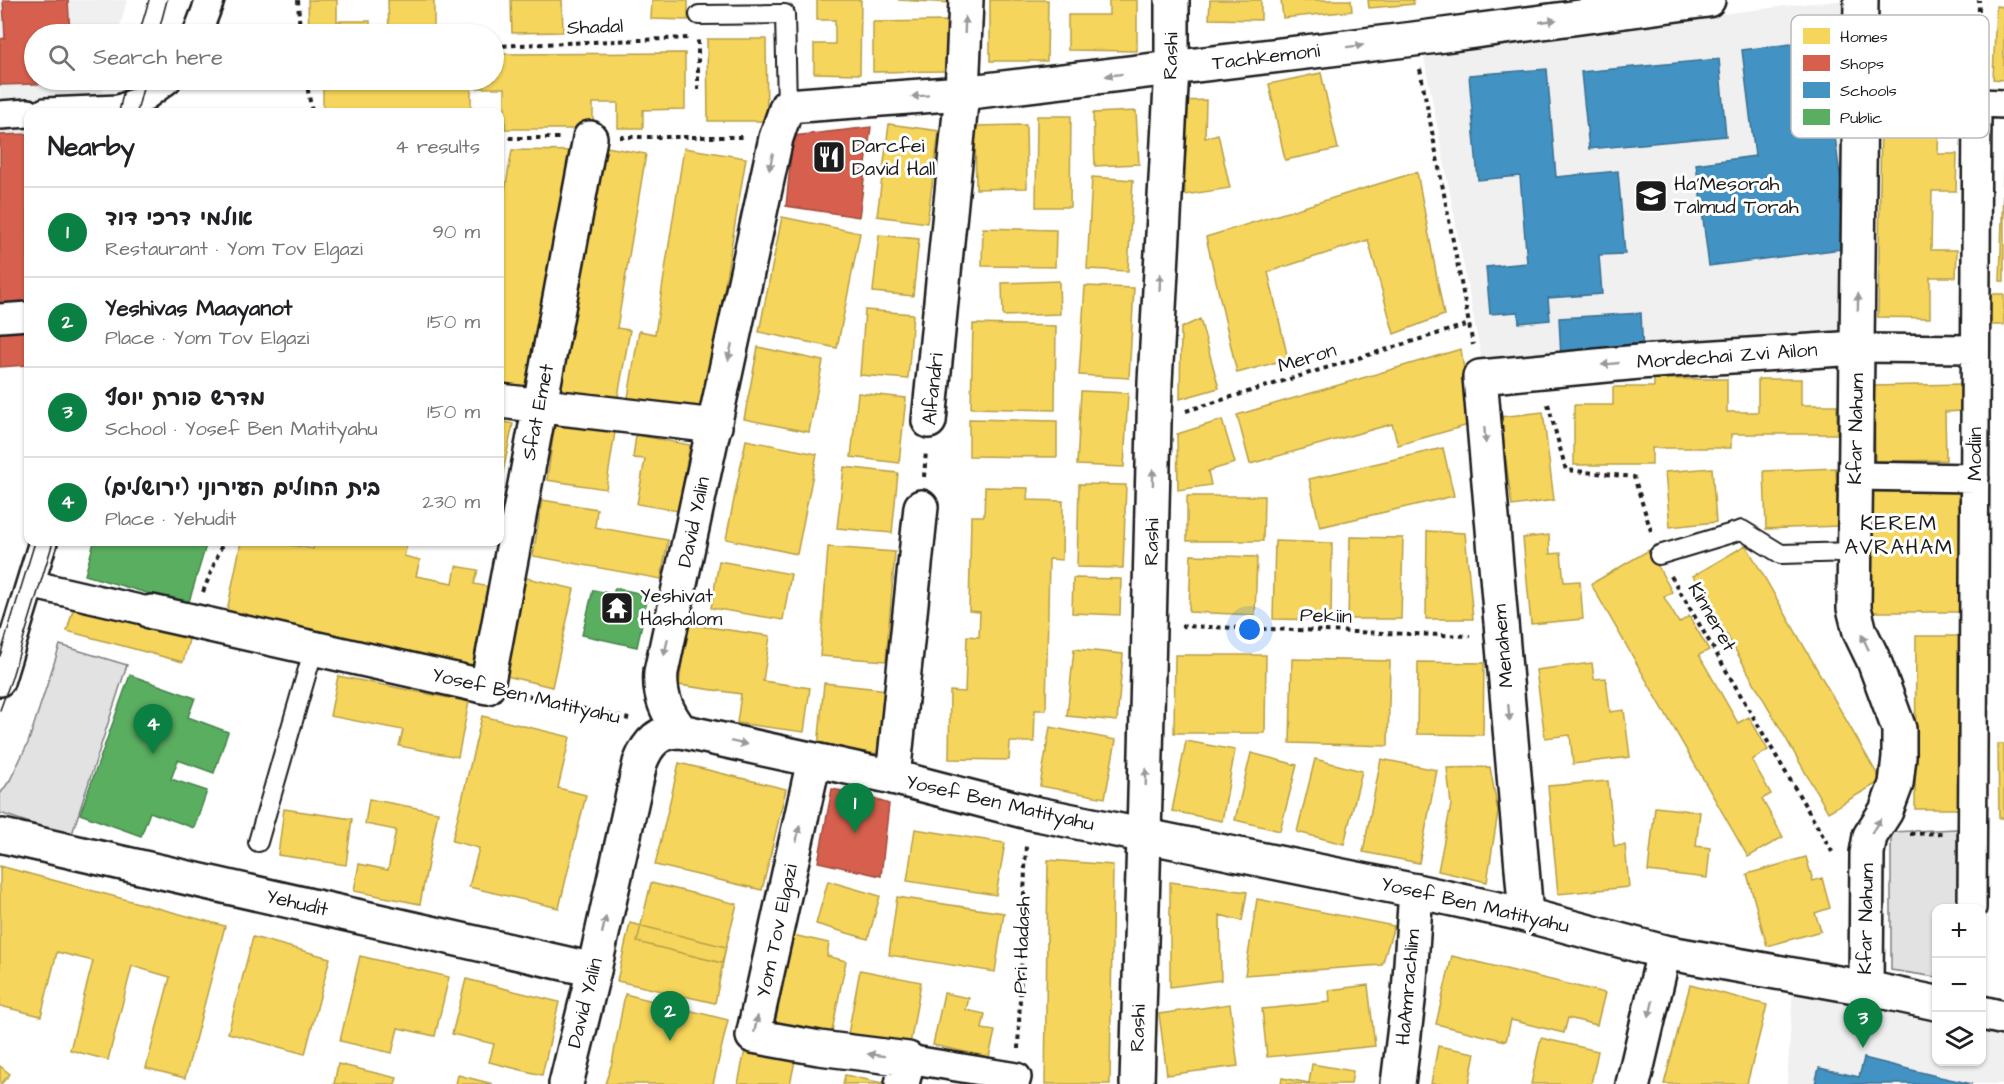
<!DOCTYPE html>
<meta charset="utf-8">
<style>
:root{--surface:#fff;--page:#f6f6f6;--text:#202124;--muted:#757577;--line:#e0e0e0;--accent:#0b8043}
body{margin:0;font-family:"Architects Daughter","Playpen Sans Hebrew",sans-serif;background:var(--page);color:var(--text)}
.controls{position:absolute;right:18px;bottom:18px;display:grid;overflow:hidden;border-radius:12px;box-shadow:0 2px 4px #0004}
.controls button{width:54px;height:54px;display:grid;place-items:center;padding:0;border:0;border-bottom:2px solid var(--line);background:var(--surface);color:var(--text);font:30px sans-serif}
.you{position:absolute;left:1250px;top:630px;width:21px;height:21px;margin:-15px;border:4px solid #fff;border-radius:50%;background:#1a73e8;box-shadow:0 0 0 9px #1a73e833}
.badge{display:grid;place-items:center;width:39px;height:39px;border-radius:50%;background:var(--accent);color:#fff;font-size:20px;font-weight:700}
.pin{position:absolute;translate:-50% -50px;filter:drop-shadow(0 2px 3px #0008)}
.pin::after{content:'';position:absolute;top:32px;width:21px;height:18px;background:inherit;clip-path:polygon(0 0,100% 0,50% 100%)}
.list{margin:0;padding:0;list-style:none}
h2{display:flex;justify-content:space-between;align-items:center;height:78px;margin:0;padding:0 24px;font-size:26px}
h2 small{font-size:20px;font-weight:400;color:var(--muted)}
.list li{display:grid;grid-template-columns:39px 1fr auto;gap:18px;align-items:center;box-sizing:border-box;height:90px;padding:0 24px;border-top:2px solid var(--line)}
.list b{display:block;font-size:22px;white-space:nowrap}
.list p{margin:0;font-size:20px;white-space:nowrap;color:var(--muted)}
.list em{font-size:20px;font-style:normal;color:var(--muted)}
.icon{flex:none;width:33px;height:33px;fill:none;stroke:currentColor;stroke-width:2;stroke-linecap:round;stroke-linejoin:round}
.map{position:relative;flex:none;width:2004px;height:1084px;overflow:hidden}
.search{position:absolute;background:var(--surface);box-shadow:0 2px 4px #0004;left:24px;top:24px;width:480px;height:66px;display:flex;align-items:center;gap:15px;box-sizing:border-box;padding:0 21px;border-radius:33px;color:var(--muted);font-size:22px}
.panel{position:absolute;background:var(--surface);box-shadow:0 2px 4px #0004;left:24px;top:108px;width:480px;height:438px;border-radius:12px}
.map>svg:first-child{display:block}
.built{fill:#f0f0f0}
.green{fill:#e2e2e2;stroke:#7f7f7f;stroke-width:1.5}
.homes{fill:#f6d55c;stroke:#b59e49;stroke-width:1.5}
.shops{fill:#d6604d;stroke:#9e4c3e;stroke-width:1.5}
.schools{fill:#4393c3;stroke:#376f91;stroke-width:1.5}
.public{fill:#5aae61;stroke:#47824c;stroke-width:1.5}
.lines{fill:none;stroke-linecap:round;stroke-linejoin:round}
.service-casing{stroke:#1c1c1c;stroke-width:22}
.pedestrian-casing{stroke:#1c1c1c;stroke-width:32}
.minor-casing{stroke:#1c1c1c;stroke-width:38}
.tertiary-casing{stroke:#1c1c1c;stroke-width:38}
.path{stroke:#1c1c1c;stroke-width:4;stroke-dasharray:4.5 4.5;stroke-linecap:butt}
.service{stroke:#fff;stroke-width:18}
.pedestrian{stroke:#fff;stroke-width:27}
.minor{stroke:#fff;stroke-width:33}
.tertiary{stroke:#fff;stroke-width:33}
.tram{stroke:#1c1c1c;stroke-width:1.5}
.oneway{fill:#999}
.labels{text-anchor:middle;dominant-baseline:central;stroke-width:6;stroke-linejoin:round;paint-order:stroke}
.street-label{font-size:20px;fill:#1c1c1c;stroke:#fff}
.poi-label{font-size:20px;fill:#1c1c1c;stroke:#fff;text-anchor:start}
.neighbourhood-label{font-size:21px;letter-spacing:1.5px;fill:#1c1c1c;stroke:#fff}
.key{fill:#fff;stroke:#bbb;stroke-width:1.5}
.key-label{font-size:16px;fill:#1c1c1c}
</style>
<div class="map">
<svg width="2004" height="1084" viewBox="0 0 2004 1084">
<rect width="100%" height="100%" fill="#fff"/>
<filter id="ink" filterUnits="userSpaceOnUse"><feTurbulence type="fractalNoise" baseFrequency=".0167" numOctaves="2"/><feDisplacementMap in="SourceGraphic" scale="12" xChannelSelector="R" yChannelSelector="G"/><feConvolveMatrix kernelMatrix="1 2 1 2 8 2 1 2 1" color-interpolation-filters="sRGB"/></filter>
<g filter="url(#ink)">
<path class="built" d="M0 0H127L118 34H34V80H106L98 110 28 112V340L0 342Z
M1849 0 1852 341 1483 367 1423 52 1801 4Z
M1793 987 1936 1019V1062H1982V1029L2004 1035V1084H1787Z"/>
<path class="green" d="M60 645 127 665 71 837 0 813V794L10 780 28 743Z
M1957 829 1958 908H1936V977L1891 970V832Z"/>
<path class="homes" d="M308 0H337V21H370V34H309Z
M388 0H434V34H389Z
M511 0H562L563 32 512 33Z
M652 0H688V20L651 19Z
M817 0H861L860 74 814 73V44H835V20H817Z
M898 0H952V3Z
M990 0H1048L1047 61H990Z
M1109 0H1137V51L1068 50V15H1109Z
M1210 0H1261V20L1209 19Z
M1281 0H1351L1352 11 1283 18Z
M1368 0H1413L1414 4 1369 8Z
M1996 6 2004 7V80L1993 79Z
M946 21 947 71 873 72V22Z
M707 39H766L767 121H708Z
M685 53V109L643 110V128H618V103H593V129H505V88H471V112H323V80H494V54Z
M1321 73 1338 149 1285 160 1269 84Z
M1206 100 1205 138 1218 134 1230 188 1185 195 1183 101Z
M1136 111 1139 164 1095 166 1093 113Z
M1037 116H1071L1070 207H1036Z
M1881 117 1939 118 1938 154H1957L1956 191H1932L1931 250H1957L1956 277H1930V318L1878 317Z
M889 124 939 131 927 223 877 216Z
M1026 125 1027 188 976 189 975 126Z
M601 146 646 154 617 328 630 330 617 402 559 393Z
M684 148 746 158 703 416 627 404 639 331 655 334Z
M512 150 578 151 526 393 500 389V219Z
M2004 158V281H2000Z
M1417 172 1444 315 1394 334 1368 240 1268 272 1288 359 1237 373 1206 237Z
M1092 177 1133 180 1128 271 1087 269Z
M782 217 860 233 837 348 759 332Z
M983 228 1056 230 1055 267 982 266Z
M879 235 919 239 913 296 873 292Z
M1059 281 1060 314 1003 316 1002 283Z
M1085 286 1134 288 1129 378 1079 375Z
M1989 294H2004V325H1989Z
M865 310 913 314 908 379 860 375Z
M1200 319 1219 388 1180 399 1181 328Z
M973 324 1056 326 1055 410 971 408Z
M758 347 823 361 809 432 744 419Z
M1461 349 1472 424 1398 445 1392 424 1250 464 1237 415Z
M1654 379H1727V412H1758V379H1801V405H1837V434H1731V448H1652V465H1574V405H1613V387H1654Z
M1961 384V411L1945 412 1946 460 1875 461 1874 386Z
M1081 391 1128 393 1124 467 1077 465Z
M858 393 906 398 899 463 851 457Z
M1543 412 1554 500 1512 506 1500 417Z
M969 419 1057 421V457L969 456Z
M1222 420 1235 463 1208 471 1211 485 1178 490 1177 434Z
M500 421 513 424 500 486Z
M555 423 615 432 606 489 547 480Z
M636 435 690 445 678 511 637 504 645 459 633 458Z
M746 440 817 454 797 554 726 539Z
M1443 448 1454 496 1320 527 1309 479Z
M844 467 898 473 892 533 837 528Z
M1712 468 1716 522 1670 527 1665 472Z
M1836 468 1838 526 1766 529 1764 471Z
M1079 484 1126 485 1123 568 1077 567Z
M985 487 1028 488 1027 500 1063 501 1062 560 1049 559 1046 710H1035L1034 742H1010L1009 760 949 759 950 691 965 692 967 636 979 637 980 612 969 611 971 516H984Z
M1872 492H1959L1960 612H1872Z
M1187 496H1264L1263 541H1187Z
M542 500 597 509 595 527 668 540 661 579 533 556Z
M1427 531 1465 533 1473 619H1426Z
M1549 535 1550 554 1561 553 1564 582 1580 581 1583 619 1531 624 1523 538Z
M1350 537 1403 538 1401 619H1348Z
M1275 541 1332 543 1331 620 1273 619Z
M241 542H286V544L313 549 315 542H389L407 545 404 556 420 560 416 576 453 583 456 566 478 570 474 584 490 587 474 667 226 616Z
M1746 545 1881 781 1828 812 1693 576Z
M828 547 895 552 886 661 820 656Z
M1649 550 1672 592 1664 597 1679 623 1689 616 1709 650 1699 655 1738 723 1749 717 1768 750 1752 760 1771 794 1762 799 1783 837 1748 857 1591 584Z
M1191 555 1257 557 1255 615 1189 612Z
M719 561 791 574 783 620 711 608Z
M519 576 574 589 552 687 498 674Z
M1073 578 1121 579 1120 615 1072 613Z
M75 602 191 632 183 662 67 631Z
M687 624 770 636 763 681 810 688 804 732 737 723 741 694 679 685Z
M1916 636H1959V809H1915Z
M1074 649 1123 654 1117 721 1067 716Z
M1175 655H1266L1265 733H1174Z
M1292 659 1390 661 1388 746 1290 743Z
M1418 662 1484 663 1483 735 1417 734Z
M1592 663 1594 679 1606 678 1610 712 1624 710 1630 757 1573 764 1570 735 1545 738 1536 670Z
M338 676 469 702 458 757 399 746 403 730 330 716Z
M824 683 888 690 881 754 818 747Z
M482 716 570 737 558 788 586 795 559 908 469 887 479 848 452 841Z
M1050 727 1116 740 1105 798 1040 786Z
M1186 741 1235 750 1222 821 1172 811Z
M1998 744H2004V818H1999Z
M1251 753 1297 765 1280 831 1235 820Z
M1315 759 1362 771 1344 844 1297 832Z
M1381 759 1437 770 1419 863 1363 852Z
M679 763 786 789 762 890 655 865Z
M1490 767 1498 812 1487 882 1438 871 1451 805 1447 768Z
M1608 781 1614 846 1625 845 1629 887 1558 894 1548 786Z
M369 799 438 812 420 904 354 891 359 864 388 870 396 830 365 824Z
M1655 807 1700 812 1696 846 1710 848 1707 878 1648 871Z
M284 809 352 819 346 865 278 855Z
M915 829 1005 843 996 895 907 881Z
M1806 857 1813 881 1822 878 1830 908 1815 913 1821 931 1767 946 1747 874Z
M1048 860 1113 865 1110 1084H1045Z
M0 866 225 926 185 1078 146 1068 170 977 132 966 108 1060 70 1050 93 961 57 952 41 1016 0 1006Z
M828 881 880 896 868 939 816 924Z
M1170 882 1247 892 1242 921 1220 915 1221 980 1170 987Z
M651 883 737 904 722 963 637 942Z
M897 897 1004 913 995 972 889 955Z
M1257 899 1394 926 1382 965 1245 975Z
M630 923 726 947 715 1003 617 981Z
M793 935 829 943 827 956 846 961 831 1036 775 1024Z
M253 937 330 958 305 1054 228 1033Z
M360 956 449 977 435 1036 398 1028 392 1053 340 1041Z
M1452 956 1605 993 1597 1025 1568 1018 1564 1033 1511 1020 1506 1041 1436 1024Z
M860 970 921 982 910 1045 848 1034Z
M466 979 559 1002 542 1075 489 1062 494 1044 452 1034Z
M1368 985 1375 1046 1267 1057 1262 1009 1330 1002 1329 990Z
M1690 985 1767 1005 1747 1084H1664Z
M944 993 969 998 966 1010 985 1014 982 1029 995 1031 989 1057 933 1045Z
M625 994 728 1020 713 1084H605L612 1063Z
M1230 1004 1238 1066 1167 1075 1159 1014Z
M1541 1038 1598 1051 1591 1084H1531Z
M1438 1046 1475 1053 1469 1084H1431Z
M745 1050 795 1061 790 1084H738Z
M338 1064 397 1078 395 1084H334Z
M1312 1064 1353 1071 1351 1084H1281L1282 1078 1309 1083Z
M0 1066 10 1074 1 1084H0Z
M458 1075 493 1084H456Z
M845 1075 887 1084H843Z"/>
<path class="shops" d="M3 0H68L70 34H34V80H72V83L0 85V39L5 38Z
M871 127 859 217 786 206 793 136Z
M28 134V310L0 312V135Z
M28 328V365L0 367V330Z
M832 789 862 795 889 804 881 876 818 862Z"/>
<path class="schools" d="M1823 40 1849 248 1709 266 1696 164 1755 156 1742 50Z
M1719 59 1726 136 1589 149 1581 72Z
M1547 69 1556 177 1618 171 1625 254 1599 255 1602 294 1548 298 1550 320 1519 323 1518 312 1490 314 1486 267 1527 263 1520 176 1478 180 1469 75Z
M1641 313 1643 354 1561 358 1559 318Z
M1864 1058 1940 1077 1972 1084H1815L1819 1068 1859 1077Z"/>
<path class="public" d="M94 542H207L188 605 85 575Z
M615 588 648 595 637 647 582 635 593 590 613 594Z
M130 675 195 698 188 717 228 732 214 773 178 760 171 779 207 791 194 828 150 812 141 836 80 814Z"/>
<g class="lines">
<g class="service-casing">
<path id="service" d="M699 15 785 14 787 106
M1659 555 1742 530 1781 554 1855 552
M258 842 314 648"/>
</g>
<g class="pedestrian-casing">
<path id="pedestrian" d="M197 34 210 0
M1860 98 2004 104
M45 112 119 109 139 101 167 80
M0 115 28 113
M0 318 28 316
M1857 348 1975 349
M1855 476 1975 478
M30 584 152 612
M0 682 43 542
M1972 908 1977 103
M908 1059 1017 1077 1015 1084"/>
</g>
<g class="minor-casing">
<path id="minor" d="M1861 0 1854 608 1860 632 1874 661 1899 729V757L1896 784 1886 811 1870 836 1867 853 1866 988
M500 401 715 426
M929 421 962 93 966 0
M152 612 487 687 590 138
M814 760 753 1036 819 1048 908 1059 902 1084
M893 777 921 507
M3 836 594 970
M1526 915 1480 377 1639 362 1857 348
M1137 1084 1144 836
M1398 1084 1409 993 1416 891
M1633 1084 1664 952"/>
</g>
<g class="tertiary-casing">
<path id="tertiary" d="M681 731C667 713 659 696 661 672L776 138 787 106 962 93 1414 39 1708 0
M1144 836 1155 382 1172 68V0
M1982 1013 2004 1018
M566 1084 594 970 640 763C648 742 659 731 681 731L893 777 1028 812 1416 891 1526 915 1664 952 1866 988 1936 1003"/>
</g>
<path class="path" d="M298 0 300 34
M494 46 688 38
M1420 69 1473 345
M1978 74 1979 0
M306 80 312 112
M698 90V40
M620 137H745
M500 138H559
M1548 404 1566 470 1634 477 1651 531
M1186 411 1469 324
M924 477 926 451
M1671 576 1834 855
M203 592 223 542
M1181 626 1470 636
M520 694 629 719
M1910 834 1945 833
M1018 1049 1026 844"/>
<use href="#service" class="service"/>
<use href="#pedestrian" class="pedestrian"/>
<use href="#minor" class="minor"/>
<use href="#tertiary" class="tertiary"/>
<path class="tram" d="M139 34 149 0
M158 34 167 0
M119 112 126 80
M137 112 145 80
M0 656 35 542
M0 710 11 680 53 542"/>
</g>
<defs><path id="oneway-solid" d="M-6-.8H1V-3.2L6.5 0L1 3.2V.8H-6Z" transform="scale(1.5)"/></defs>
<g class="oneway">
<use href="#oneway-solid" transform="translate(1548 21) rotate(-8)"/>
<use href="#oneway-solid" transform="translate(965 25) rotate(-88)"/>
<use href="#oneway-solid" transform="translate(1355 46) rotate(-7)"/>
<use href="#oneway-solid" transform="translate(1114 75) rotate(173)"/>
<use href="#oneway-solid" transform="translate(920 96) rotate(176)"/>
<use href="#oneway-solid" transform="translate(771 162) rotate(102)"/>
<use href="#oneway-solid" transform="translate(1160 282) rotate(-87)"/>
<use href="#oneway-solid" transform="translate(1858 302) rotate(-89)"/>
<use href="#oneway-solid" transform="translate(730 352) rotate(102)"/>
<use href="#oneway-solid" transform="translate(1610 364) rotate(174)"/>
<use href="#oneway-solid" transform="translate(1485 435) rotate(85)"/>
<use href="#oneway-solid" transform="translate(1153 477) rotate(-89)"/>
<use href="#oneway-solid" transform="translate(1865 642) rotate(-115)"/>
<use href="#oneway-solid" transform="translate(666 647) rotate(102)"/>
<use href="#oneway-solid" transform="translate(1509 713) rotate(85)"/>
<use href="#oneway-solid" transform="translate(739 743) rotate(12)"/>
<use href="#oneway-solid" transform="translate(1146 777) rotate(-88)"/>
<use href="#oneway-solid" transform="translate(1876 826) rotate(-58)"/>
<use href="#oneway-solid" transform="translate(798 834) rotate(-78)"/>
<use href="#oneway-solid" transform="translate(604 925) rotate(-77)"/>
<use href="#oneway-solid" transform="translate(1651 1009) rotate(103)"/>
<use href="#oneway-solid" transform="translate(756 1024) rotate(-78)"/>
<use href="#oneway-solid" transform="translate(876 1055) rotate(-173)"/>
</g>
</g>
<defs>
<g id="restaurant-square" transform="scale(1.725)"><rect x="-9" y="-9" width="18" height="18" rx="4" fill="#1c1c1c" stroke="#fff"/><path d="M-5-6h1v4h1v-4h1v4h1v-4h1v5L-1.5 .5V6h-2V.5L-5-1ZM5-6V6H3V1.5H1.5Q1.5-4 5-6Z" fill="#fff"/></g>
<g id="school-square" transform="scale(1.725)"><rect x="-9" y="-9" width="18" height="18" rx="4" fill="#1c1c1c" stroke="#fff"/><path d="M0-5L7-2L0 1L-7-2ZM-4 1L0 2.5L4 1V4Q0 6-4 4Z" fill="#fff"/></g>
<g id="temple-square" transform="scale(1.725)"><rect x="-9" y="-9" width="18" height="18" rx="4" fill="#1c1c1c" stroke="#fff"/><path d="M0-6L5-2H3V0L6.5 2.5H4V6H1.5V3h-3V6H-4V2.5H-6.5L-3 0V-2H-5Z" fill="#fff"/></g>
</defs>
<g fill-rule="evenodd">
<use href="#restaurant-square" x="829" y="157"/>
<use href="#school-square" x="1651" y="196"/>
<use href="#temple-square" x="617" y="608"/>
</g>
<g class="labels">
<g class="street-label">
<text transform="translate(595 27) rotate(-2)">Shadal</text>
<text transform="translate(1171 56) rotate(-89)">Rashi</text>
<text transform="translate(1266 57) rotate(-7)">Tachkemoni</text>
<text transform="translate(1727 356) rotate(-4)">Mordechai Zvi Ailon</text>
<text transform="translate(1307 358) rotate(-17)">Meron</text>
<text transform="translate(933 389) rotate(-84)">Alfandri</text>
<text transform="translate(538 412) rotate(-79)">Sfat Emet</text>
<text transform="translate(1856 429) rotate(-89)">Kfar Nahum</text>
<text transform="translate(1975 454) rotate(-90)">Modiin</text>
<text transform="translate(694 522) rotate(-78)">David Yalin</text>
<text transform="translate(1152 542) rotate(-89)">Rashi</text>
<text transform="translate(1326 616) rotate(2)">Pekiin</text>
<text transform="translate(1712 617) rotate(60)">Kinneret</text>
<text transform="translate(1503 646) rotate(-95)">Menahem</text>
<text transform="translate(526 696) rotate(13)">Yosef Ben Matityahu</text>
<text transform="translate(1000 803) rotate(13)">Yosef Ben Matityahu</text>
<text transform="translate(297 903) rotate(13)">Yehudit</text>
<text transform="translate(1475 905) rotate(13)">Yosef Ben Matityahu</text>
<text transform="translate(1866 919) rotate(-89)">Kfar Nahum</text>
<text transform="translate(777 931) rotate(-78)">Yom Tov Elgazi</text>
<text transform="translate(1022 945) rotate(-88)">Pri Hadash</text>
<text transform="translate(1408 987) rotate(-85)">HaAmrachlim</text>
<text transform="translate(585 1003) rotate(-76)">David Yalin</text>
<text transform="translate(1138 1028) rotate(-88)">Rashi</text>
</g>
<g class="poi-label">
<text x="852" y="146">Darcfei<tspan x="852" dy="23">David Hall</tspan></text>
<text x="1674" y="184">Ha'Mesorah<tspan x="1674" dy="23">Talmud Torah</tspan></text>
<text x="640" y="596">Yeshivat<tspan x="640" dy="23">Hashalom</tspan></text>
</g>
<g class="neighbourhood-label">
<text x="1899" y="523">KEREM<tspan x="1899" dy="24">AVRAHAM</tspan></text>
</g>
</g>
<rect x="1791" y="15" width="198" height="123" rx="9" class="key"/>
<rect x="1803" y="28" width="27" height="16" fill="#f6d55c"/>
<rect x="1803" y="55" width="27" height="16" fill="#d6604d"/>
<rect x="1803" y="82" width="27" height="16" fill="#4393c3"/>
<rect x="1803" y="109" width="27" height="16" fill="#5aae61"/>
<g class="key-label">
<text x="1840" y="42">Homes</text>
<text x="1840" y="69">Shops</text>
<text x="1840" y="96">Schools</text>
<text x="1840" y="123">Public</text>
</g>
</svg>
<div class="controls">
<button>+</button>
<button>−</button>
<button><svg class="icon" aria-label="layers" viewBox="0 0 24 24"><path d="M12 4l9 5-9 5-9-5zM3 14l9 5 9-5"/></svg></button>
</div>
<div class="you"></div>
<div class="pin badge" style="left:855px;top:833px">1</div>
<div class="pin badge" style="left:670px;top:1041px">2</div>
<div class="pin badge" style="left:1863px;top:1048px">3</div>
<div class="pin badge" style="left:153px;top:754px">4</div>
<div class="search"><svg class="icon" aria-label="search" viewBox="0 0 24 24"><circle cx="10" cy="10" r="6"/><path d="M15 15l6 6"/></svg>Search here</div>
<section class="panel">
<h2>Nearby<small>4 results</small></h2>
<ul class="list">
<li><span class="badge">1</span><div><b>אולמי דרכי דוד</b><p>Restaurant · Yom Tov Elgazi</p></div><em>90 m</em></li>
<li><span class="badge">2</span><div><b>Yeshivas Maayanot</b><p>Place · Yom Tov Elgazi</p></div><em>150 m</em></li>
<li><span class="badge">3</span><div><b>מדרש פורת יוסף</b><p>School · Yosef Ben Matityahu</p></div><em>150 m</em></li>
<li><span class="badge">4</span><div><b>בית החולים העירוני (ירושלים)</b><p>Place · Yehudit</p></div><em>230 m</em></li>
</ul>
</section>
</div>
